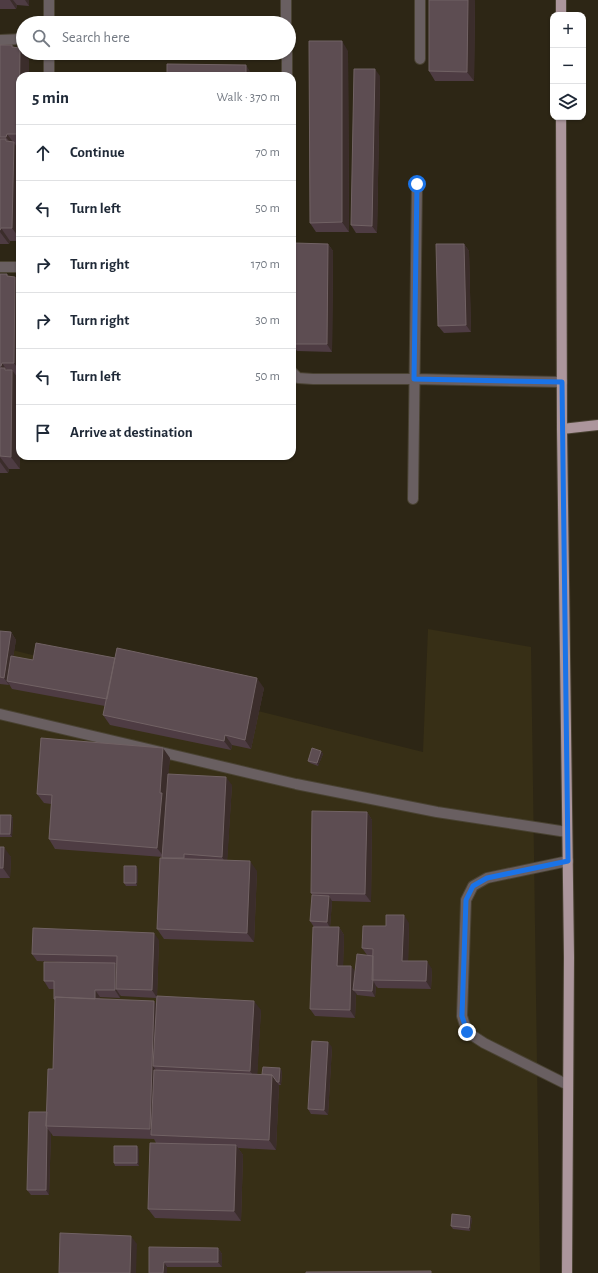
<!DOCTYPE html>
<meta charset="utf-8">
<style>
:root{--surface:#fff;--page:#f6f6f7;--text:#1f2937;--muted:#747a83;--line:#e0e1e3}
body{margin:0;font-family:"Alegreya Sans",sans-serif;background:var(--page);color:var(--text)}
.controls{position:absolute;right:12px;top:12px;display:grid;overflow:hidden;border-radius:8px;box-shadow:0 1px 3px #0004}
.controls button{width:36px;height:36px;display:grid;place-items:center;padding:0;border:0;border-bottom:1px solid var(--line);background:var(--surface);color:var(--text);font:20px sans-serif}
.stop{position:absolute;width:12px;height:12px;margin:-9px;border:3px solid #1a73e8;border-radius:50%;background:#fff}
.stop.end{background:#1a73e8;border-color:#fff;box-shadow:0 1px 4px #0008}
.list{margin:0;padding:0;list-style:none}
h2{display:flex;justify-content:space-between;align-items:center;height:52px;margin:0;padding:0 16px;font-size:17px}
h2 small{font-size:13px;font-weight:400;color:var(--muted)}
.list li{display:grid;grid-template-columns:26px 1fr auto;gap:12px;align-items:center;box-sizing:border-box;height:56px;padding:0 16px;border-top:1px solid var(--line)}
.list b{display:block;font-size:15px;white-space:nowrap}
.list em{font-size:13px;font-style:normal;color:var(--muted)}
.icon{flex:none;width:22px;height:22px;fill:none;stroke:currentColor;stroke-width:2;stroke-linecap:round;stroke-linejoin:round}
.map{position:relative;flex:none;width:598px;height:1273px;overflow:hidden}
.search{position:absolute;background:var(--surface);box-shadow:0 1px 3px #0004;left:16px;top:16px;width:280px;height:44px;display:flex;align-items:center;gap:10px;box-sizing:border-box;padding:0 14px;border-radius:22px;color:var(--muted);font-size:15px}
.panel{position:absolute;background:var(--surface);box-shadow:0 1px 3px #0004;left:16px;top:72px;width:280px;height:388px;border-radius:12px}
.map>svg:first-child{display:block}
.built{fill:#372f16}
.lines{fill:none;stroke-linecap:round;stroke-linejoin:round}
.minor-casing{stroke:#494232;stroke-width:12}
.major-casing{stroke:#494232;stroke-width:12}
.minor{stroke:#695f61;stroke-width:10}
.major{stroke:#ac969c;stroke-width:10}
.wall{fill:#4e3c43;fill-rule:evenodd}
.shaded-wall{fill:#3b2d2b}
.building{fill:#5d4d52;stroke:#716264}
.route{stroke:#1a73e8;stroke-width:5}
</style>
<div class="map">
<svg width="598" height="1273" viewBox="0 0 598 1273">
<rect width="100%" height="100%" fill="#2d2615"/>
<path class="built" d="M428 629 531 647 540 1273H0V647L423 752Z"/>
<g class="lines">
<g class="minor-casing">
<path id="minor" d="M49 0V23
M286 0V23
M0 40 23 39
M49 53V76
M287 53V76
M420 59V0
M0 267H20
M292 372 298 378 313 379H414L562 382
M413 499 417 184
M0 714 296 784 437 812 567 832
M568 861 487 878 473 886 466 900 462 1016 467 1032 484 1043 568 1085"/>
</g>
<g class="major-casing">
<path id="major" d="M561 0V15
M561 117 562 429 569 957 567 1273
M562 429 598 425"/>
</g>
<use href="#minor" class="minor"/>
<use href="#major" class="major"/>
</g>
<path class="wall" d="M0 0H29V6L17 5 16 9H0Z
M429 0H475L474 81H435L429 71Z
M0 45H12L14 47 20 48 23 52V53H24L29 60 20 76V146H17L20 151V241H10L9 244H0Z
M348 51 349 232H316L310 223Z
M380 76 377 233H356L351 225Z
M328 244 333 251 332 352 297 351 292 344Z
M464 244 469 251 471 332 444 333 438 326Z
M0 274 9 276 20 284V376H16L20 456V469H9L8 473H0Z
M0 631 11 632 16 640 13 657 33 660 264 688 251 749 232 745 231 750 110 725 103 715 105 706 12 689 9 684V685L0 684Z
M321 751 323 754 318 766 310 763 308 761Z
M170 758 168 774 232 785 227 860 257 871 254 942 164 939 157 929 163 857 55 849 49 839 51 804 44 803 37 794Z
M367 812 372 820 371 902 332 901 330 927H339L344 935 343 966H351L355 972 367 955 362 948 386 926 409 923 408 961 432 969 431 989 378 988 376 986 375 997 357 995 356 993 355 1018 315 1016 310 1009 314 927 310 921 312 895 311 893Z
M0 815H11L13 818 12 837H0Z
M0 847 11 857 10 878H0Z
M138 869 137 886H126L124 883Z
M159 940 157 996 261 1010 257 1074H262L282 1071 281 1085H279L276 1150 238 1148 243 1155 241 1221 155 1218 148 1209 156 1143 154 1139 53 1136 51 1133 49 1195H31L27 1190 47 1112 53 1069 55 1001 54 999V989H49L44 981 80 963 37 961 32 954ZM120 995 121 996 156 998V1004L100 999V997L120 998Z
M332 1047 328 1115 311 1114 308 1109Z
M139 1149V1166H115L114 1163Z
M470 1216 472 1219 470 1231 453 1229 451 1226Z
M149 1247 218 1248 222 1254V1267H167Z"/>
<path class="shaded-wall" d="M10 0H13L17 5 16 9Z
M25 0H29V6Z
M468 0H475L474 81 467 72Z
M342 41 348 51 349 232 342 222Z
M12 45 20 56V48L23 52V53H24L29 60V76H20V135L19 134Z
M246 65 251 73V76H246Z
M375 69 380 76 377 233 372 226Z
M7 134 20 151V239L12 228 6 139 13 150 14 148 6 137Z
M1 228 10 241 9 244 0 232Z
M328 244 333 251 332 352 327 344Z
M464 244 469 251 471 332 466 325Z
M7 274 15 285V277L20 284V372L14 363Z
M2 363 11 376 12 370 20 381V469L11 457 10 379 1 366Z
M0 457 9 469 8 473 0 462Z
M11 632 16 640 9 681H7L9 684V685L4 678Z
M257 678 264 688 251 749 245 740Z
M225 735 232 745 231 750 224 741Z
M163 748 170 758 166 800 164 857 157 848 160 793Z
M321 751 323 754 318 766 317 763Z
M226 777 232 785 227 865 222 857Z
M367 812 372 820 371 902 365 894Z
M11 815 13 818 12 837 10 834Z
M4 847 11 857 10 878 3 868Z
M250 861 257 871 254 942 247 933Z
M136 866 138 869 137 886 136 883Z
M329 896 332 901 330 928 327 922Z
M404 915 409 923 408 968 402 961Z
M339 927 344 935 343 973 337 966Z
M154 933 159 940 157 998 152 990Z
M427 961 432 969 431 989 426 981Z
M115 963 121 971 116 989 120 995V998L115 990Z
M351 966 357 974 353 990 356 993 355 1018 350 1010Z
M373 980 376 986 375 997 372 991Z
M95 990 100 997V1008L95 1000Z
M154 1001 161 1010 153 1066 159 1074 154 1135 150 1129Z
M254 1001 261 1010 257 1081 250 1071Z
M328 1042 332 1047 328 1115 324 1110Z
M280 1068 282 1071 281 1085 279 1082Z
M272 1075 279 1085 276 1150 269 1140Z
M47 1128 51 1133 49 1195 46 1190Z
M236 1145 243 1155 241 1221 234 1211Z
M137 1146 139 1149V1166L137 1163Z
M470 1216 472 1219 470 1231 469 1228Z
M131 1236 137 1244 136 1273H130Z
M218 1248 222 1254V1267L218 1262Z
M164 1262 167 1267V1273H163Z"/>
<path class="building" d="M429 0H468L467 72 429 71Z
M309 41H342V222L310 223Z
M0 45H12V47L20 48 19 134H7L6 137H0Z
M167 64 246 65V76H167Z
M354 69H375L372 226 351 225Z
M0 139H6V141L14 142 12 228H1L0 230Z
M294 243 328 244 327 344H292Z
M436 244H464L466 325 438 326Z
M0 274H7V276L15 277 14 363H2L1 366H0Z
M0 368H5V370H12L11 457 0 456Z
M0 631 11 632 4 678 0 677Z
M36 643 115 658 107 699 7 681 11 656 33 660Z
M117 648 257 678 245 740 225 735 224 741 103 715Z
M41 738 163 748 160 793H162L157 848 49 839 52 795 37 794Z
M312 748 321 751 317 763 308 761Z
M168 774 226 777 222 857 184 854V858H162Z
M312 811 367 812 365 894 311 893Z
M0 815H11L10 834H0Z
M0 847H4L3 868H0Z
M160 858 250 861 247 933 157 929Z
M124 866H136V883H124Z
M312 895 329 896 327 922 310 921Z
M386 915H404L402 961H427L426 981 372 980 373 949 362 948 363 926H386Z
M313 927H339L337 966H351L350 1010 310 1009Z
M33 928 154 933 152 990 116 989 117 956 32 954Z
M357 954 373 956V980L372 991 353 990Z
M44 962 115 963V990H95V999L55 997V999H54V981H44Z
M157 996 254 1001 250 1071 153 1066Z
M55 997 154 1001 150 1129 46 1126 48 1069H53Z
M312 1041 328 1042 324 1110 308 1109Z
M263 1067 280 1068 279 1082H277L272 1075 262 1074Z
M154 1070 272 1075 269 1140 151 1135Z
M29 1112H47L46 1126 47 1128 46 1190H27Z
M150 1143 236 1145 234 1211 148 1209Z
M114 1146H137V1163H114Z
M452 1214 470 1216 469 1228 451 1226Z
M60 1233 131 1236 130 1273H59Z
M149 1247 218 1248V1262H164L163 1273H149Z
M431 1271V1273H306V1272Z"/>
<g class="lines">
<path class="route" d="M417 184 414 379 562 382 568 861 487 878 473 886 466 900 462 1016 467 1032"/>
</g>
</svg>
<div class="controls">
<button>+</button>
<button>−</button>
<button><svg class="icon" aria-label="layers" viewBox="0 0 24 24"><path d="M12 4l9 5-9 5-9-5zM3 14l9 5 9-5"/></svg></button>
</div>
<div class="stop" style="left:417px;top:184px"></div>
<div class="stop end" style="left:467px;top:1032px"></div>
<div class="search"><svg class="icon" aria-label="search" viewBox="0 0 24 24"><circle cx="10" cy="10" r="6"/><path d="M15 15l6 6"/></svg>Search here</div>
<section class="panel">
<h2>5 min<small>Walk · 370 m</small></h2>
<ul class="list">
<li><svg class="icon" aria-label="ahead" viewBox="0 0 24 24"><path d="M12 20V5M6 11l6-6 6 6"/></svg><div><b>Continue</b></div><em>70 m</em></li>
<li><svg class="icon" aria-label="left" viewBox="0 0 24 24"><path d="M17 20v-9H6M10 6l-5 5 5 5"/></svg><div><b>Turn left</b></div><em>50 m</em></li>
<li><svg class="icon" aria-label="right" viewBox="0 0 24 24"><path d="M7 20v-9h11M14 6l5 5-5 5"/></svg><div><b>Turn right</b></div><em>170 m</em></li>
<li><svg class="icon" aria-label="right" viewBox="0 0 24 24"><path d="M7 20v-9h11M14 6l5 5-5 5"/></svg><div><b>Turn right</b></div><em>30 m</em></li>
<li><svg class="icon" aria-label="left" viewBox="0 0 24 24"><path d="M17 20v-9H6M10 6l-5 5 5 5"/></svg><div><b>Turn left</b></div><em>50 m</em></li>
<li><svg class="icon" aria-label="arrive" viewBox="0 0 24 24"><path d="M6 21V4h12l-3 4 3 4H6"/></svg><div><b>Arrive at destination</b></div></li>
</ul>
</section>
</div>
